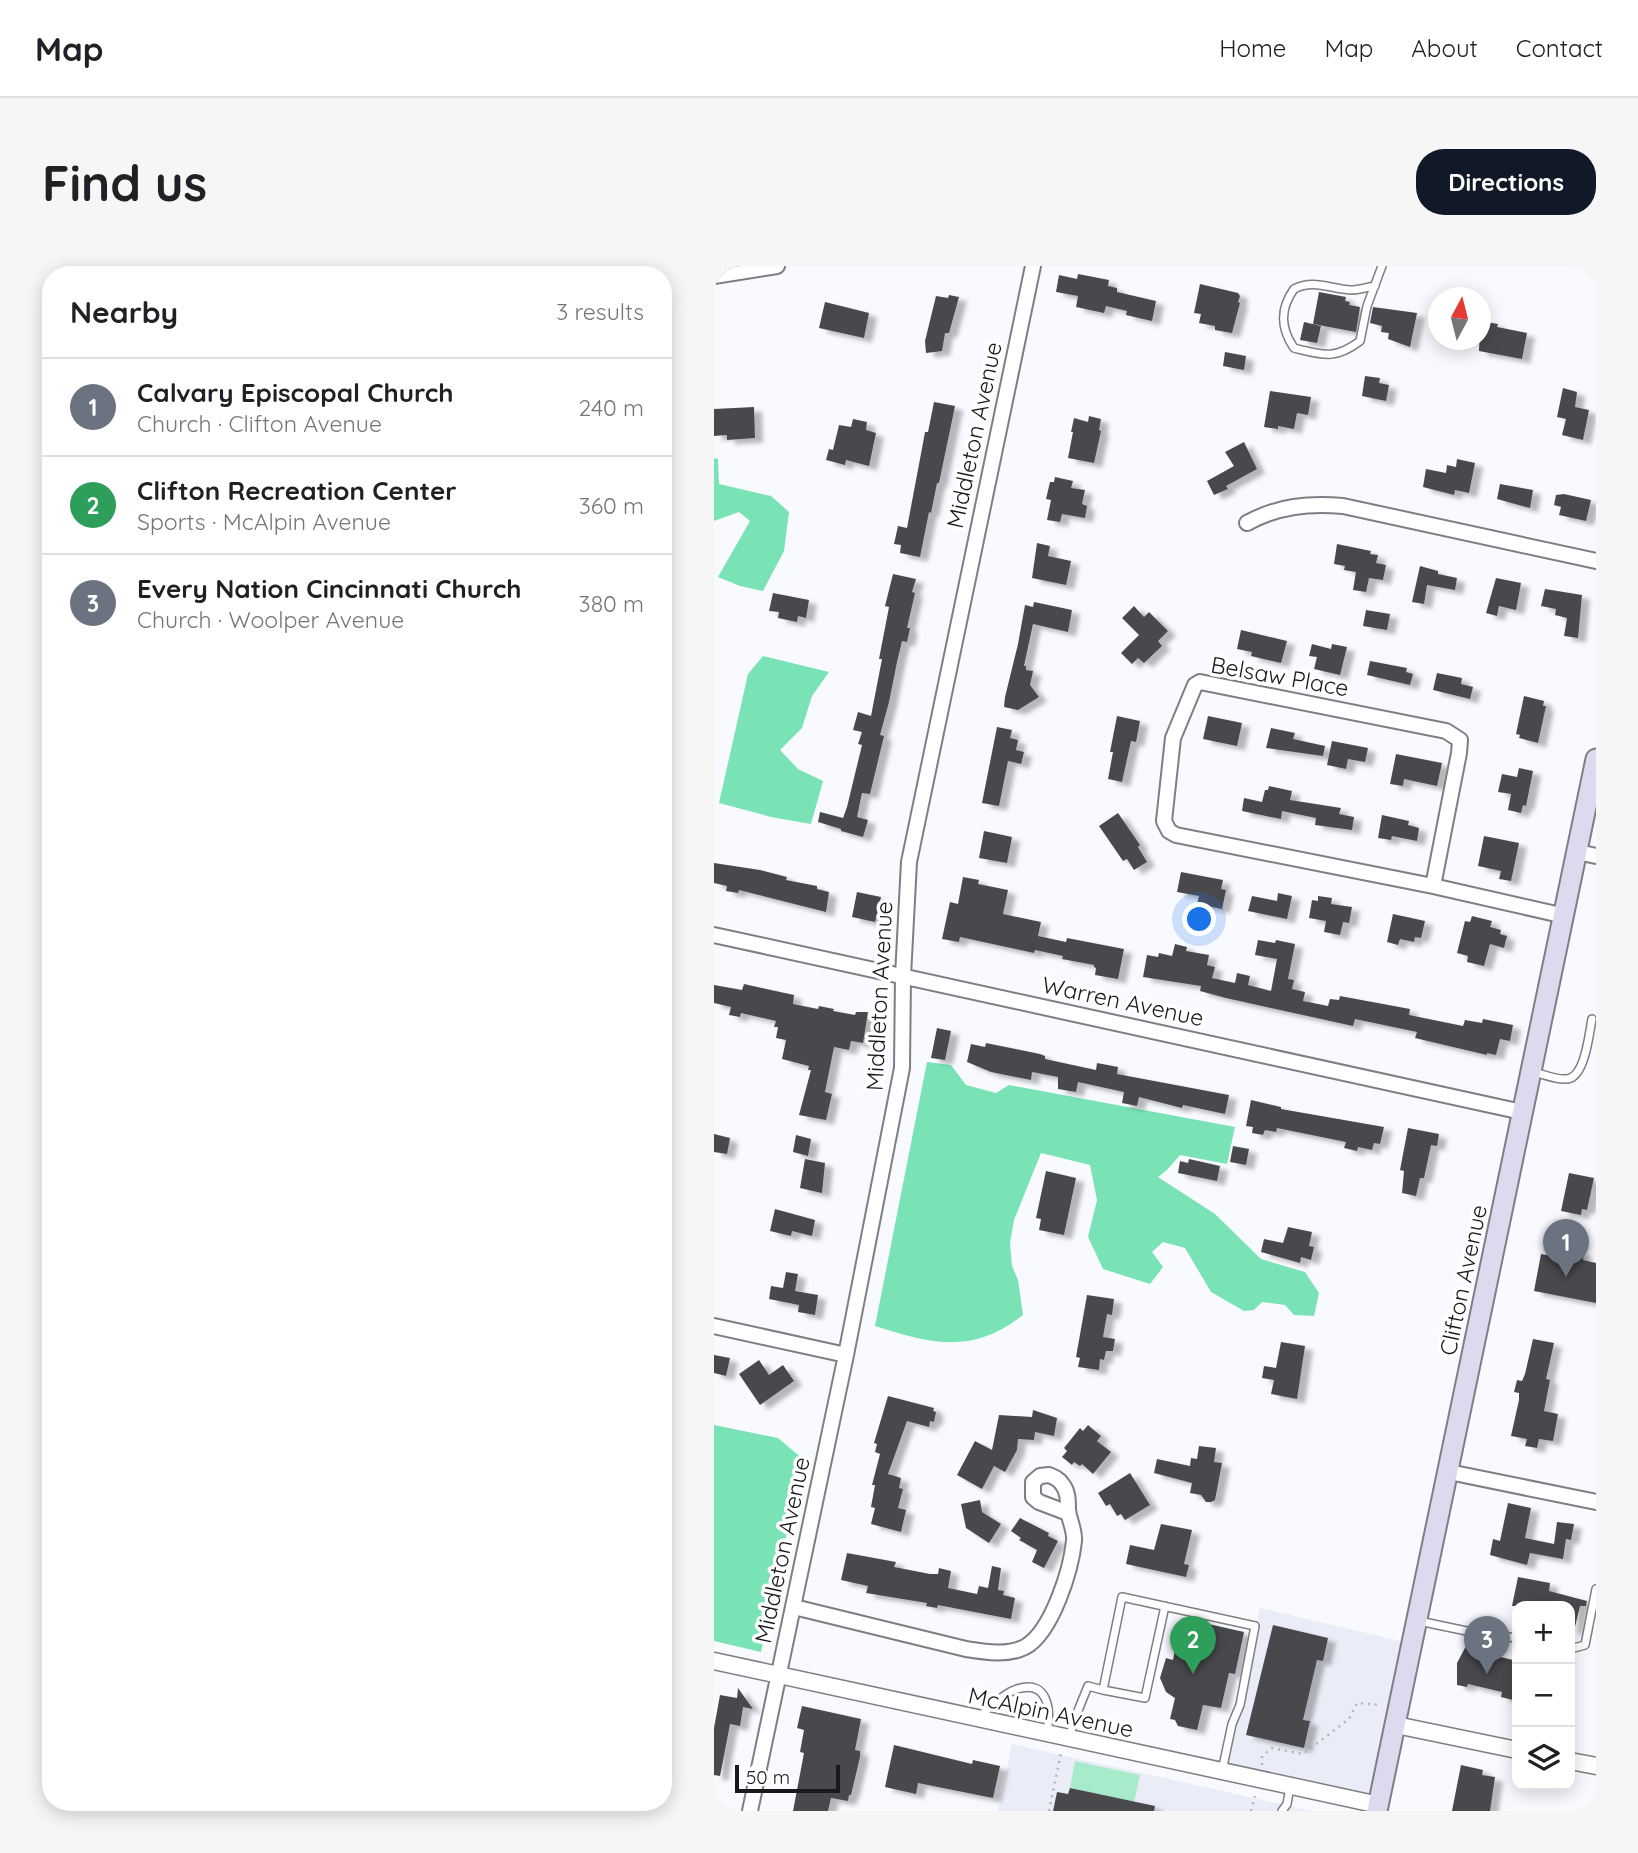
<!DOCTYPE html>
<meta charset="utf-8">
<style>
:root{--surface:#fff;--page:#f6f6f6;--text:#202124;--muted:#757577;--line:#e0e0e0;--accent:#111827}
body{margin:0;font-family:Quicksand,sans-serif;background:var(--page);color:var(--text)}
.controls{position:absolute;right:21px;bottom:21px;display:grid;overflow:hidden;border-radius:14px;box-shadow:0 4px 18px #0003}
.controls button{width:63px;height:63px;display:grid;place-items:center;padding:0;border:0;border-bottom:2px solid var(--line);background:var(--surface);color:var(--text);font:35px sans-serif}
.compass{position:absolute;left:714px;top:21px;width:63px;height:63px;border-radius:50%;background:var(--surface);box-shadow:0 4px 18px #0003;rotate:7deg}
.scale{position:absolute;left:21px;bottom:18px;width:105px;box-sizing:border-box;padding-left:7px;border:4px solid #19191b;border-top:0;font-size:19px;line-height:24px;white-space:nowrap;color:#19191b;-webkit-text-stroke:5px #fff;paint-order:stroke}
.you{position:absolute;left:486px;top:654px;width:24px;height:24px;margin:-18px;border:5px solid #fff;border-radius:50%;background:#1a73e8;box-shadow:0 0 0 10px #1a73e833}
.badge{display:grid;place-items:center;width:46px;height:46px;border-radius:50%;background:var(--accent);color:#fff;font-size:23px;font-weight:700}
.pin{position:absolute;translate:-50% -58px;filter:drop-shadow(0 2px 4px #0008)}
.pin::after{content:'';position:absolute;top:37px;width:24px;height:21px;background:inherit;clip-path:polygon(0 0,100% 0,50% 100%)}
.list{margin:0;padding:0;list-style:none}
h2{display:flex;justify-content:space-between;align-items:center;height:91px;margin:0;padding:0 28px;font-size:30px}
h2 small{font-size:23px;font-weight:400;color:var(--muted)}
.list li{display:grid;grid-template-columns:46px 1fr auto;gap:21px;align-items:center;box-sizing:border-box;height:98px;padding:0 28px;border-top:2px solid var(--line)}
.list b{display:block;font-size:26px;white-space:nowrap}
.list p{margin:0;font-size:23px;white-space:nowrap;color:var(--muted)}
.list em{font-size:23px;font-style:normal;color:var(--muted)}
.icon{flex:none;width:38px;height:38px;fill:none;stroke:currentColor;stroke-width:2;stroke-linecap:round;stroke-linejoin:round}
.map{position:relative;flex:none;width:882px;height:1545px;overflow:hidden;border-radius:28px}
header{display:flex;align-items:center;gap:42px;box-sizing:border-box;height:98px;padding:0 35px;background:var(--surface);border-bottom:2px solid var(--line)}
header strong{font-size:33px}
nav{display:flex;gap:38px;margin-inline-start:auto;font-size:24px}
.intro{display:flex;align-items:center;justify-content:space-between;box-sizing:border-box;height:168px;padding:0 42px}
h1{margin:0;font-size:49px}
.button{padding:18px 32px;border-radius:28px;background:var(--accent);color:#fff;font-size:24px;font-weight:700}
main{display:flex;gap:42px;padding:0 42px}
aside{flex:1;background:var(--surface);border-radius:28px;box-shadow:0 4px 18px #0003}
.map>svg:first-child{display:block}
.built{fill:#eaedf8}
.green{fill:#a7ebcb}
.forest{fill:#79e3b6}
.building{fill:#494a4e;filter:url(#shadow)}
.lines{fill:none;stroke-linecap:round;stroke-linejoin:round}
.service-casing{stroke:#7e7f84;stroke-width:10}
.minor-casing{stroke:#7e7f84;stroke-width:18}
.tertiary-casing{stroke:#7e7f84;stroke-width:19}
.secondary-casing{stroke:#7e7f84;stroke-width:23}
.path{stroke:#b3b4b8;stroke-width:2.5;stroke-dasharray:2 5;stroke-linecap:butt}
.service{stroke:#fff;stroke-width:7}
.minor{stroke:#fff;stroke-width:14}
.tertiary{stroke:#fff;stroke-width:16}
.secondary{stroke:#ded9ef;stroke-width:19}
.labels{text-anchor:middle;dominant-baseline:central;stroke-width:7;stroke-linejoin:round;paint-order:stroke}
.street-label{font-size:23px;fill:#19191b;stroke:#fff}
</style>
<header>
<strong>Map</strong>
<nav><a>Home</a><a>Map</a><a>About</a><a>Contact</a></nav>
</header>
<div class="intro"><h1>Find us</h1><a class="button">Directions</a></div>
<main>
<aside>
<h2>Nearby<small>3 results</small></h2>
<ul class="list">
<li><span class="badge" style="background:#6b7280">1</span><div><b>Calvary Episcopal Church</b><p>Church · Clifton Avenue</p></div><em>240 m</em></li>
<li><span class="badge" style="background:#2e9e5b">2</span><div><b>Clifton Recreation Center</b><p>Sports · McAlpin Avenue</p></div><em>360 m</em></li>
<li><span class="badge" style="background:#6b7280">3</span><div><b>Every Nation Cincinnati Church</b><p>Church · Woolper Avenue</p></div><em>380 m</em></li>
</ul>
</aside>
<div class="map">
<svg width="882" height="1545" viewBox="0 0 882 1545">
<defs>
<filter id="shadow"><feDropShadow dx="8" dy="4.5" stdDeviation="2" flood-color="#0004"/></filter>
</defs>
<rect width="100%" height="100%" fill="#f9faff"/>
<path class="built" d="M546 1342 699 1378 665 1539 508 1506Z
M298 1478 558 1536 598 1545H284Z"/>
<path class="green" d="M361 1495 426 1509 420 1536 356 1522Z"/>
<path class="forest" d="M0 192 4 193 5 218 57 230 75 246 70 285 49 325 26 320 4 311 36 255 25 246 0 255Z
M49 390 115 406 98 430 88 462 66 484 84 503 109 515 97 558 57 551 5 537 34 408Z
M213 796 237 799 252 819 282 827 295 819 521 861 513 898 466 889 453 904 444 911 501 948 547 993 591 1006 605 1027 600 1050 580 1049 571 1039 548 1036 540 1044 530 1045 497 1026 471 982 449 976 438 986 449 1001 436 1018 389 1003 374 971 383 934 376 899 327 887 300 954 296 977 298 1000 304 1014 309 1049C259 1089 217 1078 161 1060Z
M0 1159 64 1172 89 1193 47 1386 0 1375Z"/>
<path class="building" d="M364 8 395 14 394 20 403 22V26L442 35 438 55 412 49 413 45 392 40 390 47 362 41 364 30 342 26 345 9 363 13Z
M486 18 524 27 526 30 524 36 526 37 518 67 501 64V60L485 57 487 48 480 47Z
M605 26 632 31 631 35 636 36 635 39 646 41 642 66 599 58Z
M235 29 245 31 235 67H231L228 85 212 87 211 75 222 30 234 32Z
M111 36 155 47 150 72 105 62Z
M659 41 703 47 696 81 674 73 675 67 667 66 668 60 656 57Z
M766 55 784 58 783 61 813 67 808 93 765 85Z
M590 56 607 60 603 77 586 74Z
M511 86 532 90 530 104 509 100Z
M651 110 666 112 665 117 675 119 672 135 648 130Z
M849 122 863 126 861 141 875 144 869 174 848 169 852 153 843 151Z
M556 125 597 131 594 149 583 147 580 163 564 160V163L550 161Z
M220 136 241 140 225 217H223L217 247 215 246 206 291 186 287 187 279 180 278 184 260 193 262 209 177 211 166H214Z
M40 141 41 172 13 174V169L0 170V143Z
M375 150 387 153 385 164 387 165 380 197 354 192 359 166H357L360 152 374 156Z
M139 153 153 156 152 164 162 167 155 200 132 194 131 199 112 194 115 183 119 184 125 159 137 161Z
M530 176 543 203 512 220 514 223 500 229 493 215 520 200 511 186Z
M743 193 761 197 755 227 741 224 740 229 709 221 712 203 732 207 733 199 742 201Z
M341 211 359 215 357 222 371 224 368 238 373 240 371 252 348 248 346 256 333 254 337 234 332 233 336 216H340Z
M786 218 819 224 816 242 783 233Z
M850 228 877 234 872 255 845 249 847 241 840 239 842 229Z
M323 277 336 280 334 290 357 295 352 319 318 312Z
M623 278 657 285 656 288 664 289 662 297 672 299 669 314 655 312 652 326 639 324 642 306 630 304 631 300 620 298Z
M706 300 724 305V308L743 312 741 324 713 319 710 338 698 336Z
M179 308 202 313 198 326 201 327 193 362H196L193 376 188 375 183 396 175 436 166 469 170 470 156 528 148 527 143 551 154 554 149 571 127 565V563L104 556 106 546 129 552 133 541 148 479 144 478 148 466 139 464 144 446 157 450 168 393H165L175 341 171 340Z
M782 312 807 317 802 344 785 340 783 350 772 347Z
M831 323 868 329 864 372 850 370 853 352 841 349 842 343 827 340Z
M59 327 95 334 92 352 84 350 83 356 64 352 65 346 55 345Z
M320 336 358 344 354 366 319 358 310 400H312V404L319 405 316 419 325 431 304 444 290 441 291 431 304 378 311 339 319 341Z
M420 340 430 351 435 346 454 365 444 375 448 380 430 397 424 392 418 398 407 387 425 369 408 352Z
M652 344 676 348 673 364 649 360Z
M527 364 573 375 567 397 537 390 538 386 523 383Z
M598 378 617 383 618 378 633 381 626 409 600 403 603 391 595 390Z
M656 395 693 402 692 406 699 408 696 419 653 409Z
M723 407 748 412 747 418 759 421 756 433 719 424Z
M810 430 830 435 829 440H832L824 477 805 472 806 469 802 468Z
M403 450 426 455 422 476 417 475 408 516 394 513 399 486H396Z
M494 450 528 457 523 480 489 473Z
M283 461 298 464 296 472 304 474 302 484 310 486 307 498 294 495 285 540 268 537Z
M557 462 581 467 579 473 611 480 609 490 552 482Z
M618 475 654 482 651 496 634 493 632 503 613 499Z
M682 488 728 497 723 520 690 513 689 520 676 518Z
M805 502 819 505 812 540 809 539 807 547 794 544 797 528 784 526 788 508 803 511Z
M555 520 578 525 576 534 627 542 625 548 640 551 638 564 601 559 602 552 568 545 567 553 528 545 530 532 548 536 551 524H554Z
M404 547 426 579 424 581 433 596 420 604 413 593 409 595 385 560Z
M668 549 695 555 694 559 705 562 703 575 678 570 677 574 664 572Z
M270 565 298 571 293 597 265 592Z
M770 570 805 577 797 615 785 613 787 605 764 600Z
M0 597 46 604 73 611 72 614 103 620V623L115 626 112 646 25 624 24 627 12 625 13 620 0 617Z
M467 606 509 614 507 623 512 624 508 643 483 638 485 630 463 626Z
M249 611 265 614 264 618 294 624 289 648 327 656 324 670 352 676 353 672 410 683 404 713 381 709 382 702 380 701V699L348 693 349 690 321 684 320 687 246 671 245 676 228 673 236 636 244 638Z
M143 626 167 631 161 656 138 651Z
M564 627 578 630 573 653 534 645 538 630 563 635Z
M604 630 618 632 617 638 638 641 635 657 629 656 626 669 610 666 612 655 595 652 598 634 604 635Z
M679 648 711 655 707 672 701 671 700 676 686 673 684 679 673 676Z
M758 650 778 655 776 661 787 664 786 668 793 670 790 682 776 678 770 700 753 696 754 690 743 687 751 655 756 656Z
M544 674 561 677 562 674 581 678 574 713 580 714 578 723 591 726 589 735 614 740 616 733 625 734 626 730 696 743 695 749 749 760 751 754 768 757 769 753 799 759 796 775 786 773 782 789 773 787V789L701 772 703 766 641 753 639 760 512 732 486 725 487 720 429 711 433 689 444 691 445 687 458 690 461 678 473 681 472 685 495 689 493 699 501 701 498 712 521 717 523 707 536 710 534 719 557 725 563 693 541 689Z
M30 718 80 729 79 738 104 743 105 740 120 743 119 745 141 749 142 746H154L149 777 137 775 135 784 120 781 111 826 118 828 112 854 85 849 97 804H94L95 800 68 793 72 774 62 772 64 761H60L62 755 27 747 26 751 15 749 17 741 0 737V719L28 724Z
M223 762 237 765 231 794 217 792Z
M272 777 326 788 331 790V793L382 804 383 797 404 801 403 808 515 829 511 848 469 839 468 842 425 831 423 840 408 837 410 826 364 816 362 826 344 823V811L318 806 317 814 277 806 253 796 257 778 271 781Z
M537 834 567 841V843L670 861 666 878 660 877 658 884 644 881 643 885 630 882 632 876 563 862 562 866 551 864 549 869 538 867 539 861 532 860Z
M694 862 725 868 723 880 717 879 710 912H706L702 930 688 927 690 905 686 904Z
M0 868 16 872 13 888 0 886Z
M82 869 97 873 94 890 79 886Z
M519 880 535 883 532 899 516 896Z
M91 893 111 897 108 927 86 922Z
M475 893 506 900 503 915 464 907 466 895 474 897Z
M332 905 362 912 350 969 325 964 327 953 322 952Z
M855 907 880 912 873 944 868 943 867 949 847 945Z
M61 943 101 954 98 970 78 965 77 970 56 965Z
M574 961 598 966 595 980 600 981 597 994 587 991 586 997 547 986 550 973 569 977Z
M851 983 870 986 869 994 882 997V1037L820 1025 827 988 849 992Z
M72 1006 84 1008 81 1025 104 1029 101 1049 84 1046 85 1039 55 1033 57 1020 69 1022Z
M373 1029 400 1033 398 1049 393 1048 389 1071 401 1073 399 1085H392L390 1094 386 1093 385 1104 364 1101 366 1092 362 1091Z
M819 1073 840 1077 832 1113 836 1114 830 1145 844 1148 839 1175 825 1173 823 1182 811 1180 813 1173 797 1170 805 1134V1127L800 1126 803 1114 808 1115 811 1108Z
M567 1076 591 1080 583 1133 557 1128 560 1114 548 1112 550 1100 562 1102Z
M0 1089 16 1092 12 1110 0 1107Z
M45 1094 55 1109 69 1099 80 1115 46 1139 25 1108Z
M174 1130 220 1142 219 1145 222 1146 220 1156 216 1155 215 1161 193 1155 174 1208 187 1212 185 1222 189 1223 184 1242 192 1244 187 1266 157 1258 161 1242 157 1241 161 1219H158L166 1188 161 1186 163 1178 160 1177Z
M319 1144 343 1152 340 1170 321 1166 320 1174 304 1173 303 1184 291 1206 280 1200 268 1223 243 1209 261 1175 278 1184 285 1149 318 1151Z
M374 1159 387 1170 383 1175 397 1186 379 1208 368 1198 366 1200 360 1196 358 1199 348 1191 353 1185 350 1182 366 1162 369 1165Z
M485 1180 502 1182 500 1196 508 1197 501 1234 497 1236H492L487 1229 476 1227 478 1217 440 1207 443 1193 476 1200 477 1192 483 1193Z
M416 1207 436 1239 411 1254 407 1248 403 1250 396 1238 392 1240 384 1227Z
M266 1234 268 1246 287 1258 275 1277 252 1262 247 1238Z
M794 1237 817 1242 811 1272 840 1278 843 1256 860 1258 857 1274 852 1273 849 1293 816 1287 813 1299 776 1289 779 1273 786 1275Z
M306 1252 335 1267 334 1270 344 1275 330 1302 318 1296 323 1284 305 1274 307 1272 297 1265Z
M447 1258 478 1264 470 1298 475 1299 472 1311 412 1298 416 1279 440 1284Z
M133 1287 182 1296 180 1301 216 1308H224L225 1302 237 1305 234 1322 263 1328 265 1320 274 1322 278 1300 287 1302 284 1324 290 1325 289 1329 301 1332 297 1353 224 1339 223 1342 212 1340 213 1337 152 1327 154 1320 127 1314Z
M804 1311 836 1317 835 1325 873 1335 872 1340H866L860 1365 856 1364V1340H798Z
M468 1352 530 1366 521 1408 515 1407 507 1442 489 1439 483 1464 464 1460 461 1454 456 1453 461 1432 452 1426 446 1412 452 1392 459 1394Z
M559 1359 614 1372 609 1395 603 1394 589 1454 596 1455 590 1482 532 1469Z
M752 1380 762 1382V1385L803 1395V1435L787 1431 788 1426 754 1418 753 1421 743 1419V1397Z
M24 1422 39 1443 29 1441 26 1460 16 1458 6 1510 0 1509V1462L6 1429 23 1432Z
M88 1440 147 1453 141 1484 146 1485V1491L137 1529H135L134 1535 117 1532 114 1545H79L90 1487 86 1486 90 1464 83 1462Z
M180 1479 258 1498 259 1494 286 1500 279 1532 204 1517 202 1528 171 1521Z
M747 1499 769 1504 768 1509 781 1511 776 1545H738Z
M356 1522 441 1540 440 1545H339L343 1526 354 1528Z"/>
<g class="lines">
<g class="service-casing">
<path id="service" d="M661 20C653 21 645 24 637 24 616 23 600 13 580 23 565 44 567 63 580 82 609 89 621 94 646 75L653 40 668 0
M819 806C829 808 842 814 852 813 871 813 875 768 878 753
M705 1355 762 1367 803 1372
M856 1383 871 1379 882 1323
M389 1424 431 1432 451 1340
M266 1450C277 1441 290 1427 303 1423 335 1413 337 1445 333 1467
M356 1471 359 1457 374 1420 389 1424 408 1331 541 1360 526 1439 518 1458 508 1505
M568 1545 573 1538 576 1521
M881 1545 882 1544"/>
</g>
<g class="minor-casing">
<path id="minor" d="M0 10 63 0
M533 257C564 240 595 237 629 240L882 295
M486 416 732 465 746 474 745 487 719 620 462 569 455 565 450 555 459 472 481 419Z
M863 586 882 590
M719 620 851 650
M0 669 808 846
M0 1060 132 1089
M735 1206 882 1236
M80 1341 252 1383C271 1386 293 1390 311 1381 338 1366 357 1304 360 1275 361 1264 355 1254 354 1244 354 1234 354 1225 348 1218 345 1213 340 1211 335 1209L326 1210 319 1216V1231L325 1236 354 1247
M36 1545 132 1089 188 802 189 710 195 596 319 0"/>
</g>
<g class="tertiary-casing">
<path id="tertiary" d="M0 1395 665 1539
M682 1459 803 1484
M856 1495 882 1500"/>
</g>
<g class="secondary-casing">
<path id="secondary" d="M663 1545 882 493"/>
</g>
<path class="path" d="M548 1499V1490L558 1482 589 1488 635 1453 643 1437 667 1439
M335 1545 347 1487
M537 1545 541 1530"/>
<use href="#service" class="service"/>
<use href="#minor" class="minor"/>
<use href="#tertiary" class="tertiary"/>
<use href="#secondary" class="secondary"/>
</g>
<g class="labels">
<g class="street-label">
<text transform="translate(260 169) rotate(-78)">Middleton Avenue</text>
<text transform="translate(566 410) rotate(10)">Belsaw Place</text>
<text transform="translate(165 730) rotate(-87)">Middleton Avenue</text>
<text transform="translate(409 735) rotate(12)">Warren Avenue</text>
<text transform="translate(749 1014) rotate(-78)">Clifton Avenue</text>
<text transform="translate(68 1284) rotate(-78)">Middleton Avenue</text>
<text transform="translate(337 1446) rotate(12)">McAlpin Avenue</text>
</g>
</g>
</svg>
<div class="controls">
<button>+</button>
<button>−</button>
<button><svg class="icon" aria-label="layers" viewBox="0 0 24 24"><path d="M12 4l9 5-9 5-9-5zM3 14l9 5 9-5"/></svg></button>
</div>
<svg class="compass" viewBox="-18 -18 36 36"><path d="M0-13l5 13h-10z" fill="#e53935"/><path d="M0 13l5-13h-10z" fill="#757577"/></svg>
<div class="scale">50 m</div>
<div class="you"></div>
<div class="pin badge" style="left:852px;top:1011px;background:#6b7280">1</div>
<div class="pin badge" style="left:479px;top:1408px;background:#2e9e5b">2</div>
<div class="pin badge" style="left:773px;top:1408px;background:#6b7280">3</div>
</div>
</main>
